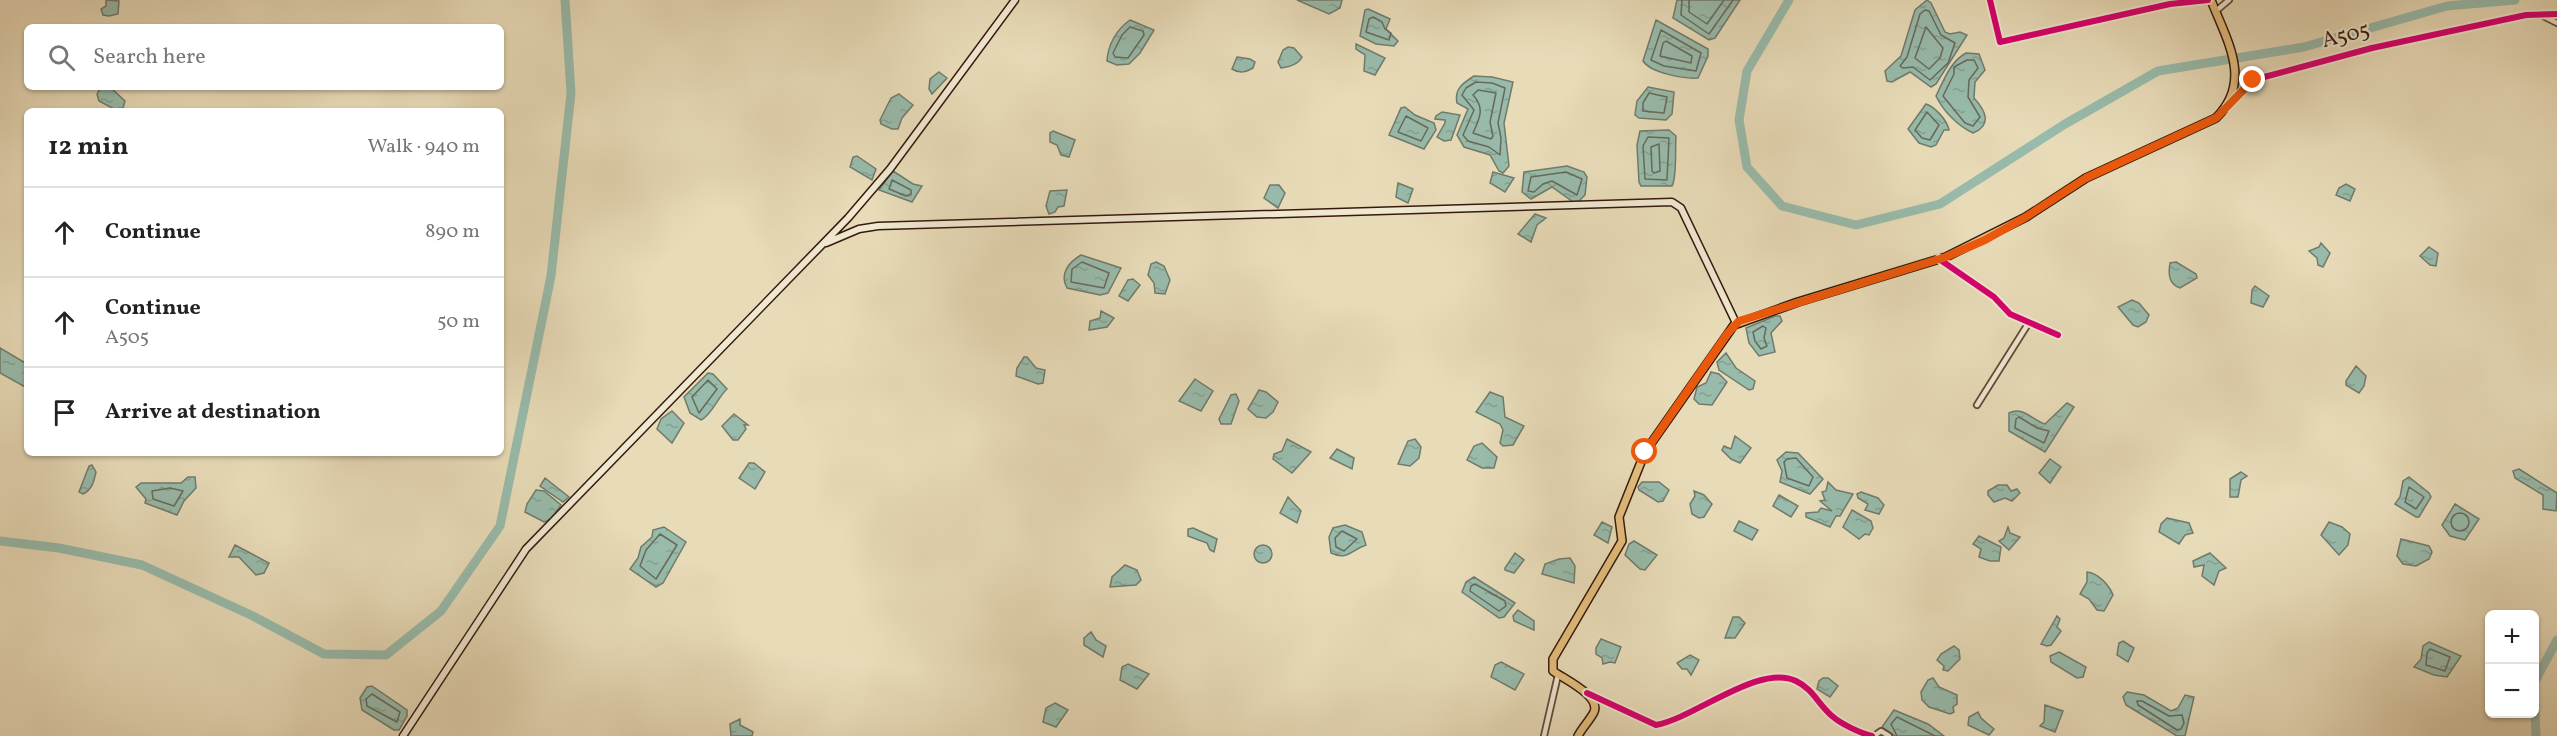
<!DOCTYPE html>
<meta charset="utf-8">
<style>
:root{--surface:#fff;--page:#f2f2f2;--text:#222;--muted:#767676;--line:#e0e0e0}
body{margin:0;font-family:Vollkorn,serif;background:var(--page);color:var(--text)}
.controls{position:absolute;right:18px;bottom:18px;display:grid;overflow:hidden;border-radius:9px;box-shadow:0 2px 4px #0004}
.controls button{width:54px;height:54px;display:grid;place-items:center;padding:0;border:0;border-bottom:2px solid var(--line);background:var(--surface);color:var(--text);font:30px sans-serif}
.stop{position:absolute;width:18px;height:18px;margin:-14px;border:4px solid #ea580c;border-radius:50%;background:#fff}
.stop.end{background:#ea580c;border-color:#fff;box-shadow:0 2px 6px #0008}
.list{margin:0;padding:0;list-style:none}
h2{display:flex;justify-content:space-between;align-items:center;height:78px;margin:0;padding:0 24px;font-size:26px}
h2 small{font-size:20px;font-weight:400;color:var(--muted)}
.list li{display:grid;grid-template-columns:39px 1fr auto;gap:18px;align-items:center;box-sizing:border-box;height:90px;padding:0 24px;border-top:2px solid var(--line)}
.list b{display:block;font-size:22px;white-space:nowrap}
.list p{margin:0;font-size:20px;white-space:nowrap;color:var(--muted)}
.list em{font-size:20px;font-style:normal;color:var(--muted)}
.icon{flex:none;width:33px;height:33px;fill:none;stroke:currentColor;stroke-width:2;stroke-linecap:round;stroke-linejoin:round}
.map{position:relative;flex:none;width:2557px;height:736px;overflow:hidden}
.search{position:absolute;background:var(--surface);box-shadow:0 2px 4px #0004;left:24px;top:24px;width:480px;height:66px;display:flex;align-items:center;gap:15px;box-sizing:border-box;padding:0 21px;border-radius:9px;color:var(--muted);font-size:22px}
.panel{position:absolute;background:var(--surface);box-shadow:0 2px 4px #0004;left:24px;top:108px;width:480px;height:348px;border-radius:9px}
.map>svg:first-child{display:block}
.water{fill:url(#water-ripples);stroke:#707b6c;stroke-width:1.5}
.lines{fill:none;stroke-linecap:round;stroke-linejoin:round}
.shore{stroke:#666a5c;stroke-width:1.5}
.river{stroke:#98bbab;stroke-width:9}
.street-casing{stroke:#624a38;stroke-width:8}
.secondary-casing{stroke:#351a0d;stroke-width:9}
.primary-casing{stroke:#351a0d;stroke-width:10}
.street{stroke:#f0e8d1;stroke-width:4.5}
.secondary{stroke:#f0e8d1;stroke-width:6}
.primary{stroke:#e4be7c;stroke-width:7}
.cycleway-casing{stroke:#f0e8d1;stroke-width:10}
.cycleway{stroke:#d6006c;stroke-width:6}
.route{stroke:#ea580c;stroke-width:8}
.labels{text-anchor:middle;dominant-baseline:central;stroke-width:4.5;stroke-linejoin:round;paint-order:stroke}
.street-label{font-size:22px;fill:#351a0d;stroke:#f0e8d1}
</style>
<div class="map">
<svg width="2557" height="736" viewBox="0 0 2557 736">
<defs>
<pattern id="water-ripples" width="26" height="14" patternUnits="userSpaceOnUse" patternTransform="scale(1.5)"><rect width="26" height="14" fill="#98bbab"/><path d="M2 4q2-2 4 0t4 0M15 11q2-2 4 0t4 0" fill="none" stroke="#84a092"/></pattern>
</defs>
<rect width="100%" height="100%" fill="#e8dbb8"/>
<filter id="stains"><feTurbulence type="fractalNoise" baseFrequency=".00333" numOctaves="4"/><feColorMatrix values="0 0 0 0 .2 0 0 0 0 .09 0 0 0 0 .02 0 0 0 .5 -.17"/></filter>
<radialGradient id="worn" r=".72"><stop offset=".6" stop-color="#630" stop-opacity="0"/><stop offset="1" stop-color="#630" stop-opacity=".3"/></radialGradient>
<path class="water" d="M106 0 119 1 118 14 109 16 103 15 101 9 106 6Z
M1297 0H1342L1340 8 1329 14Z
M1677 0H1740L1715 38 1709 40 1673 18Z
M1927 0 1931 3 1945 32 1950 34 1960 32 1967 35 1936 84 1931 87 1910 72 1892 82 1887 81 1885 71 1901 56 1915 10Z
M1368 9 1390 19 1386 29 1398 41 1394 46 1376 44 1360 36 1365 10Z
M1130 20 1154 30 1140 53 1129 64 1117 65 1107 61C1108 44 1117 29 1130 20Z
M1656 20 1708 49V56L1698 78C1684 79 1651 73 1643 61Z
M1356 44 1385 58 1375 75 1364 71 1365 55 1356 49Z
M1288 47 1294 48 1302 57C1298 65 1289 67 1281 68L1278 62 1283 50Z
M1966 53 1979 54 1985 70 1975 82 1974 98C1985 110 1993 125 1973 133 1958 126 1943 111 1936 96 1944 80 1950 62 1966 53Z
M1237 57 1250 59 1255 62 1253 68C1246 72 1240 74 1232 69Z
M939 72 947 78 932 94 929 89 930 79Z
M1474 76 1492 77 1513 82 1504 123 1509 166 1503 173 1499 171 1490 155 1464 147 1457 135 1468 109 1457 103C1454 89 1463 83 1474 76Z
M101 87H110L125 101 123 108 114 109 99 101 97 94Z
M1648 87 1674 92 1672 114 1666 120 1639 118 1635 115 1637 101Z
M899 94 913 105 902 118 898 129H892L881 124 880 120 891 98Z
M1926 104C1935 107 1947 120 1949 130H1944L1936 145 1931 147 1919 143 1908 129Z
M1405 107 1415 115 1434 123 1436 130 1424 149 1389 135 1401 108Z
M1442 112 1460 115 1451 140 1444 141 1437 137 1445 123V120L1435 119 1436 116Z
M1669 130 1676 136C1675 148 1677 178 1672 186H1641L1639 182 1637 145 1640 131Z
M1053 131 1075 140 1069 157 1061 155 1057 145 1050 142V133Z
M857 156 876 169 872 180 850 167 853 157Z
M1567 166 1584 172 1587 177 1585 195 1576 204 1552 187 1531 199 1522 192 1524 172Z
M893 171 913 184 922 186 912 202 879 190Z
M1493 172 1514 178 1505 192 1490 183Z
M1398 183 1413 189 1408 203 1396 197Z
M2346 184 2355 189 2350 201 2336 195 2339 188Z
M1270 185H1279L1285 193 1278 208 1264 198Z
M1067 190 1064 206 1058 207 1055 212 1049 214 1046 206 1050 191Z
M1535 214 1546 218 1537 225 1531 242 1518 234Z
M2321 243 2330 253 2323 267 2318 265 2317 258 2309 251 2319 247Z
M2429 247 2438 253 2436 266 2430 265 2420 256Z
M1081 255 1121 268 1108 293 1100 295 1067 288C1059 274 1069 262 1081 255Z
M1156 262 1164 266 1170 280 1165 294 1155 293 1154 283 1148 275 1151 264Z
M2176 262 2196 274 2197 278 2180 288C2169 284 2168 275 2170 263Z
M1133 279 1140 285 1128 301 1119 296 1128 280Z
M2255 286 2269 296 2263 307 2251 303 2252 290Z
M2132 300 2139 303 2149 315 2146 322 2138 327 2133 325 2118 307Z
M1101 311 1114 318 1107 327 1089 330 1090 321 1100 318Z
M1775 316H1780L1782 321 1771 333 1775 352 1759 356 1749 343 1746 328Z
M0 348 27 364V388L0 373Z
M1726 353 1736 368 1755 381 1753 389 1749 390 1719 370 1717 362Z
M1024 357H1027L1036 368 1045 370 1043 383 1038 384 1016 376 1017 368Z
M2356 366 2366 376 2364 386 2359 393 2346 385V381Z
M1711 372 1719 374 1727 382 1712 405 1699 404 1694 399 1697 387 1706 383Z
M708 373 713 374 727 389C718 397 711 416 701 420L690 413 684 397Z
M1195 379 1213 391 1201 411 1179 401Z
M1259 390 1266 392 1278 402 1273 412 1266 418 1257 417 1248 409Z
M1490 392 1503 397 1505 417 1524 426 1513 445 1503 446 1500 443 1503 430 1500 424 1476 412Z
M1236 394 1239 401 1231 424H1221L1219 419 1231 395Z
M2067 403 2074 407 2045 452 2009 431V413C2023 406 2032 420 2045 424Z
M672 411 684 423 672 443 657 429 661 419Z
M734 414 748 425H744L746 429 738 440H733L722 426Z
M1735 436 1751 448 1740 463 1731 459 1722 450 1724 446 1731 449Z
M1287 439 1311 452 1292 473 1273 459 1274 454 1282 451Z
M1415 439 1421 447 1419 458 1410 466 1398 464 1408 441Z
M1482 443 1497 457 1494 468H1482L1467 460 1474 446Z
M1337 449 1354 458 1352 469 1330 458Z
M1786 452 1798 453 1823 479 1810 494 1780 482 1782 471 1777 460Z
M2050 459 2061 467 2050 483 2039 473Z
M749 463H754L765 472 755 489 739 478Z
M92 465 96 472C94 481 92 490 83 494L79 492 89 466Z
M2519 469 2557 493 2556 511 2543 509V495L2515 478 2513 471Z
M2241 472 2247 476 2241 480 2238 497H2230V479Z
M188 477H195L196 488 184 501 177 515 145 503 146 499 136 487 141 483H181Z
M2409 477 2429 493 2431 497 2419 517H2416L2395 504 2400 497 2403 481Z
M545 478 569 497 563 502 540 486Z
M1642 482H1659L1669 490 1663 501 1658 502 1639 490 1638 487Z
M1828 482 1836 490 1853 494 1840 516H1836L1830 527 1806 517V513L1818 512 1821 508 1832 511 1820 501 1825 500 1822 492 1826 491Z
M1998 485H2007L2011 491 2017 489 2020 493 2012 501 2005 498 1994 502 1988 495V491Z
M536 490 544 491 561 505 551 519 544 522 525 512 527 504Z
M1694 491 1704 495 1712 504 1704 517 1699 518 1692 514 1690 504 1695 496Z
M1861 492 1878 498 1884 505 1879 514 1865 510 1868 504 1858 498 1857 494Z
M1779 495 1798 506 1791 517 1773 506Z
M1288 497 1301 511 1297 523 1280 513Z
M2455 504 2479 519 2465 540 2450 536 2442 525Z
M1852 510 1871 521 1873 528 1869 535 1865 534 1859 539 1843 527Z
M2167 518 2189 523 2193 533 2185 535 2179 544 2159 532 2161 524Z
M1739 521 1758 530 1752 540 1734 531Z
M1602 522 1612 527 1608 543 1594 535Z
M2329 522 2342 527 2350 534 2348 545 2339 555 2321 535Z
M1345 525 1362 532 1366 545C1351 550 1348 561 1331 553L1329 537 1333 528Z
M664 527 686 542 663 583 656 587 630 569 638 558 641 547 652 537 653 530Z
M2008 527 2010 533 2020 537 2009 550 1999 541 2004 538Z
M1193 528 1217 539 1214 552 1210 550 1207 543 1188 536V529Z
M1979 536 2001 547 1999 561H1990L1979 557 1981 549 1973 544Z
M2401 539 2429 546 2432 552 2429 559 2416 566 2403 564 2397 556Z
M1634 541 1657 555 1645 570 1640 569 1625 555 1629 544Z
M235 545 269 563 264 573 256 575 239 557H229Z
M1254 554a9 9 0 1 1 18 0a9 9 0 1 1-18 0Z
M1515 553 1524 560 1514 573 1505 570V568Z
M2210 553 2226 568 2219 571 2214 585 2202 576 2204 565 2194 567 2193 561Z
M1570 558 1575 566 1574 583 1542 574 1545 564 1559 559Z
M1125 565 1137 570 1141 580 1136 585 1110 587 1112 577Z
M2087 572C2098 573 2109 585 2113 595L2104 611 2097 610 2089 599 2080 594 2087 582Z
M1474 577 1515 603 1504 617 1499 618 1462 592 1466 582Z
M1518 610 1534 621V630L1514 621 1513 616Z
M2057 616 2060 619 2057 627 2061 631 2051 645 2047 646 2041 644Z
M1733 617H1739L1745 623 1735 638H1725Z
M1091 632 1096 640 1106 646 1103 657 1084 645V638Z
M1601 639 1621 647 1615 663 1610 662 1603 664 1602 658 1596 654V648Z
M2123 641 2134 648 2128 662 2117 655 2119 643Z
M2429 642 2461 656 2447 677 2434 675 2414 667 2421 659 2423 646Z
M1954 646 1959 650 1960 659 1948 671 1943 670 1944 666 1937 660 1941 654Z
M2059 652 2086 667 2083 677 2077 678 2051 662 2050 656Z
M1690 655 1699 660 1691 675 1687 669H1682L1677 663Z
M1501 662 1524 674 1515 690 1491 677 1495 665Z
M1128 664 1149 674 1137 689 1120 680 1122 667Z
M1823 678H1828L1838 686 1830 697 1817 689 1819 681Z
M1933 678 1939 687 1957 695V704L1953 707 1954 712 1950 714 1929 707 1922 700 1921 692 1928 680Z
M372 686 407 710V716L399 730H394L362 710 360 698 367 687Z
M2127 692 2144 695 2171 711 2178 708 2185 695 2194 697 2185 736H2177L2126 705 2123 697Z
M1055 703 1068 710 1056 727 1043 722 1046 708Z
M2045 705 2063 711 2055 732 2040 726 2044 722Z
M1894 710 1928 724 1944 736H1895L1882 727Z
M1978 712 1981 718 1994 729 1989 735 1968 725 1969 717Z
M740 719V725L753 732 752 736H731L730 724Z"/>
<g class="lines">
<path class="shore" d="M1682 0 1681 15 1709 34 1733 0
M1689 0V12L1707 24 1724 0
M1925 10 1929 11 1941 35 1955 43 1948 63 1930 80 1913 67 1903 68 1900 66 1907 57 1920 14Z
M1373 17 1382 22 1385 29 1391 33 1389 40 1366 32 1369 19Z
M1130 27 1143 31 1144 35 1128 58 1115 57 1113 53 1122 35Z
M1926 27 1943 48 1940 58 1929 69 1915 58Z
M1661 30 1701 53 1696 71 1664 66 1651 60Z
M1666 41 1692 56 1691 63 1660 56 1663 43Z
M1967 60H1974L1978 68 1969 80 1968 97 1980 117 1973 126 1965 123 1943 96 1954 74V67Z
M1476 82 1492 83 1505 88 1498 123 1501 138 1500 155 1489 147 1468 141 1463 135 1474 110 1462 95 1466 88Z
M1478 90 1496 93 1490 122 1493 136 1491 139 1473 133C1480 118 1485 108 1473 95Z
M1649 93 1667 97 1664 113 1643 111V103Z
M1927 112 1939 125 1930 140 1922 138 1915 130Z
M1406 116 1428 128 1421 141 1398 132Z
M1648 137 1669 138 1667 180 1645 179 1643 146Z
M1659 144 1660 171 1654 173 1652 171 1651 147Z
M1566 172 1582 179 1577 195 1552 181 1543 184 1534 192 1528 191 1531 177Z
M892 180 911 190V194L906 196 889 189Z
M1082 262 1109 273 1104 288 1071 282 1072 269Z
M1763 326 1766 328 1764 338 1767 346 1761 349 1755 341 1753 332Z
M708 380 717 389 699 413 692 397Z
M2019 417 2037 428 2049 431 2044 443 2015 428 2016 419Z
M1787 459 1796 458 1813 477 1809 486 1787 478 1784 462Z
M2409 487 2424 497 2416 509 2405 502Z
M170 488 183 491 174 506 153 499 152 491Z
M2451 522a9 9 0 1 1 18 0a9 9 0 1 1-18 0Z
M1342 531 1357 539 1344 551 1336 547 1335 538Z
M660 534 677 545 656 579 640 566 646 550Z
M1475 584 1505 601 1506 606 1499 611 1470 591 1471 586Z
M2430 649 2450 657 2445 671 2426 665 2427 653Z
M372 694 400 712 397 722 367 706 366 699Z
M2137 701H2142L2169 716 2182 715 2184 723 2181 729 2177 730 2138 705Z
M1897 736 1891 724 1897 717 1935 736"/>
<path class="river" d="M1789 0 1747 71 1739 120 1747 167 1782 206 1856 225 1940 204 2065 124 2158 71 2304 47 2447 6 2515 0
M0 541 59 548 142 565 253 616 324 654 386 655 441 611 500 526 551 276 571 93 565 0
M2534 683 2557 640
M2534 690 2536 736"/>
<g class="street-casing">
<path id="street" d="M1990 0 2000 42 2170 4 2208 0
M2216 11 2229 0
M2545 17 2557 23
M2227 107 2253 80 2372 48 2526 15 2557 14
M1939 259 1994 297 2010 314 2058 335
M1977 405 2028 324
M1589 694 1656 725C1695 718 1759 663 1796 681 1813 689 1818 704 1832 716 1841 724 1860 733 1872 736
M1544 736 1558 675
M1874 736 1881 731 1889 736"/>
</g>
<g class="secondary-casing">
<path id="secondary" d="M826 243 859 229 878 226 1672 202 1681 208 1736 323
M403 736 526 549 848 218 890 169 1015 0"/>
</g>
<g class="primary-casing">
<path id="primary" d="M1578 736C1582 728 1590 720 1594 712 1601 696 1564 679 1553 671V659L1622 541 1619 517 1645 452 1734 325 1798 302 1946 257 2026 217 2086 178 2216 118C2253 81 2227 41 2211 0"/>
</g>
<use href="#street" class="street"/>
<use href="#secondary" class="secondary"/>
<use href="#primary" class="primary"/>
<g class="cycleway-casing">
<path id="cycleway" d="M1990 0 2000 42 2170 4 2208 0
M2227 107 2253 80 2372 48 2526 15 2557 14
M1939 259 1994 297 2010 314 2058 335
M1587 693 1656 725C1695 718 1759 663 1796 681 1813 689 1818 704 1832 716 1841 724 1860 733 1872 736"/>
</g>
<use href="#cycleway" class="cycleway"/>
</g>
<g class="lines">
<path class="route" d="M1645 452 1727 334 1739 321 1946 257 1985 240 2026 217 2086 178 2216 118 2253 80"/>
</g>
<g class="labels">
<g class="street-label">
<text transform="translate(2346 36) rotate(-14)">A505</text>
</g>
</g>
<rect width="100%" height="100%" filter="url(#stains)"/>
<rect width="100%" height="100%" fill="url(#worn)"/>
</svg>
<div class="controls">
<button>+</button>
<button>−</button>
</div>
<div class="stop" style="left:1645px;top:452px"></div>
<div class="stop end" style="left:2253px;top:80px"></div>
<div class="search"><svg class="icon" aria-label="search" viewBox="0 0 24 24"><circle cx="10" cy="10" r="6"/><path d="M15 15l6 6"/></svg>Search here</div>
<section class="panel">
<h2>12 min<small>Walk · 940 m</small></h2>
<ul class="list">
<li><svg class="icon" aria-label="ahead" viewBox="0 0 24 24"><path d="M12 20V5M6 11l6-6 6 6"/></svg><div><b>Continue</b></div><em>890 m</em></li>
<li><svg class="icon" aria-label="ahead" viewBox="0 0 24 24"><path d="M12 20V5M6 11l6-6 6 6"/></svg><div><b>Continue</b><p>A505</p></div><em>50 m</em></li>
<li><svg class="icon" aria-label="arrive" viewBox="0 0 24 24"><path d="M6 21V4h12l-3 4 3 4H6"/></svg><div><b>Arrive at destination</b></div></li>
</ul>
</section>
</div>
